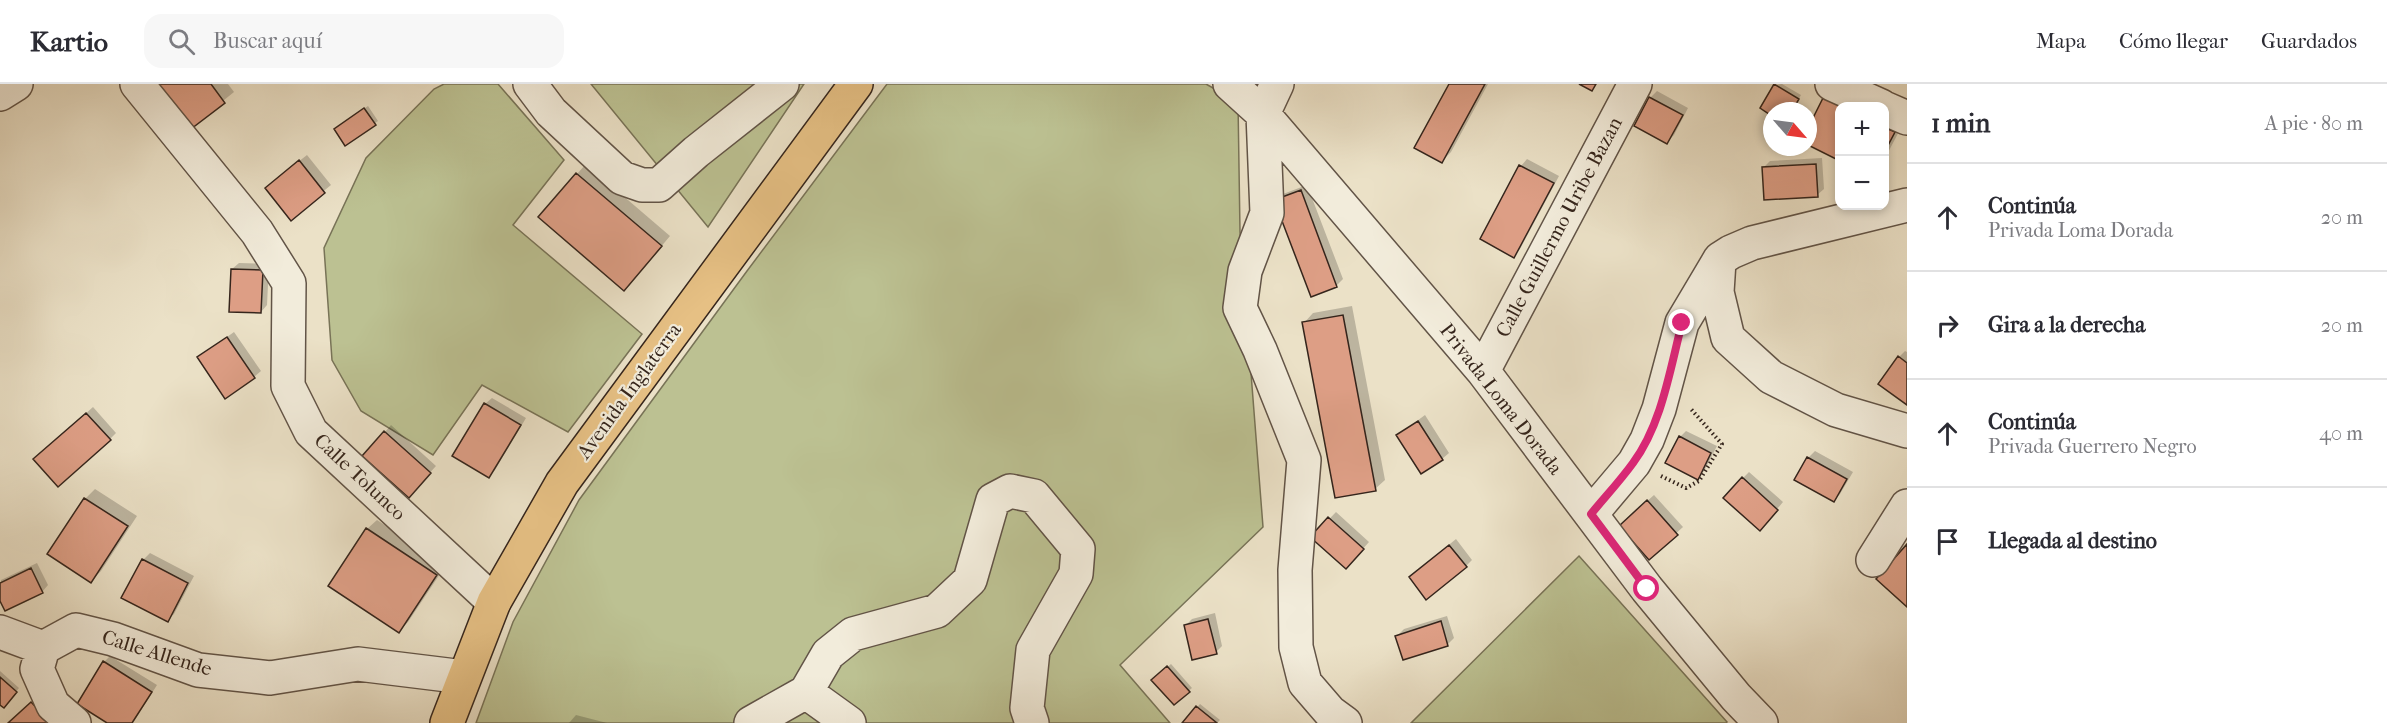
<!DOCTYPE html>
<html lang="es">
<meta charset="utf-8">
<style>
:root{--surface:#fff;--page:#f7f7f7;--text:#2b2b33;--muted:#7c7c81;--line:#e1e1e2}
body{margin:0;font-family:"IM FELL French Canon",serif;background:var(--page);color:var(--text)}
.controls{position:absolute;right:18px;top:18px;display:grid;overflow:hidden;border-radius:12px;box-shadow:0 3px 9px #0003}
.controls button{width:54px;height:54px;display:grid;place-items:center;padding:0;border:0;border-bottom:2px solid var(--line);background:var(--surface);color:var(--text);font:30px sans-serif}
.compass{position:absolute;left:1763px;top:18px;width:54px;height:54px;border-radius:50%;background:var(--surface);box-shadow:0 3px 9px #0003;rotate:118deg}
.stop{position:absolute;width:18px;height:18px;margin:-14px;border:4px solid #db2777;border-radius:50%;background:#fff}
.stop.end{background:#db2777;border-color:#fff;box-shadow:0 2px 6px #0008}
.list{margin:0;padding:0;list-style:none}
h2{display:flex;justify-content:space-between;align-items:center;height:78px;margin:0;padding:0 24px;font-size:26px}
h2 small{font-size:20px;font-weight:400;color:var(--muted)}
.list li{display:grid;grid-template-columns:39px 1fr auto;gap:18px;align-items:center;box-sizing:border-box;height:108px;padding:0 24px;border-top:2px solid var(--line)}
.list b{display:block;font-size:22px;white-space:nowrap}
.list p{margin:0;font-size:20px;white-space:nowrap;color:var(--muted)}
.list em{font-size:20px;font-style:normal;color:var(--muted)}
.icon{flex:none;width:33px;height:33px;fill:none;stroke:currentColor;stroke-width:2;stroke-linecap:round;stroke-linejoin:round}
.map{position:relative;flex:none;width:1907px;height:639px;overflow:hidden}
header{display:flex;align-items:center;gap:36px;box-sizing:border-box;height:84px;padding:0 30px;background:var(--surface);border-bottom:2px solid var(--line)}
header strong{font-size:28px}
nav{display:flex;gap:33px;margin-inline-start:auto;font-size:21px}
.search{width:420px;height:54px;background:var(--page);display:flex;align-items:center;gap:15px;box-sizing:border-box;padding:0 21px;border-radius:18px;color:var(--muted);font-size:22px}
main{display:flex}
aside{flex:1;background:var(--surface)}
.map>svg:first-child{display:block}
.green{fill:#bcc192;stroke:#787357;stroke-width:1.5}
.shadow{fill:#0003}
.building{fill:#dd9e85;stroke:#35251c;stroke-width:1.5}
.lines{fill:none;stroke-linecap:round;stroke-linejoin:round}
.minor-casing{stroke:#625447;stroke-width:36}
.major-casing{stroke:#35251c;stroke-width:36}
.path{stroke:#35251c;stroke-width:4;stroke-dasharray:1.5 3;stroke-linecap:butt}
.minor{stroke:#f2ecdb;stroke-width:33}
.major{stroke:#e6c084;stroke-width:33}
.route{stroke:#db2777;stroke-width:8}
.labels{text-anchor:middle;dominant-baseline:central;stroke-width:4.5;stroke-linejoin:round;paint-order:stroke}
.street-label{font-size:20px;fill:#35251c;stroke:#f2ecdb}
</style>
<header>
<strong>Kartio</strong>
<div class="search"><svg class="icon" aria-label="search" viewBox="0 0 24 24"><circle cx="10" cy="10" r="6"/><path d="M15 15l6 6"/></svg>Buscar aquí</div>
<nav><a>Mapa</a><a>Cómo llegar</a><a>Guardados</a></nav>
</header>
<main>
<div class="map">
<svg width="1907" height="639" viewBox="0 0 1907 639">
<rect width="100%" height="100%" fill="#ebe1c7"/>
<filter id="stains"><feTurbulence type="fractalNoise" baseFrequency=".00333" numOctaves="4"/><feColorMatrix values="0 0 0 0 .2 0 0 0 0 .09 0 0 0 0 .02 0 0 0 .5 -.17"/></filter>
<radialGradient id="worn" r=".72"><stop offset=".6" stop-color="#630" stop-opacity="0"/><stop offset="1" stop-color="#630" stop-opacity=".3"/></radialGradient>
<path class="green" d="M444 0H498L564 76 513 141 642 250 568 348 482 301 433 371 361 327 332 276 324 164 366 74 434 5Z
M591 0H804L708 143Z
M887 0H1206L1238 18 1240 148 1263 443 1120 581 1170 639H476L513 538 579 416 747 187Z
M1579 472 1727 638 1726 639H1411Z"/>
<path class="shadow" d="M152 0H228L234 8 187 46Z
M1451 0H1488L1451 68 1442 77Z
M1782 0 1801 11 1792 27H1772V30L1762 24 1775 1Z
M1657 7 1688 24 1674 51 1667 58 1650 14Z
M368 22 378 37 375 39 339 42Z
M1884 28 1904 38 1884 76Z
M307 71 331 101 291 134 274 97Z
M1822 74 1824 105 1817 111 1764 83 1770 77Z
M1527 75 1559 92 1520 165 1514 172 1482 155 1521 82Z
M586 80 670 152 634 195 577 90Z
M1307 101 1343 195 1336 202 1276 117 1283 110Z
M239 179 269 180 267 221 261 228 232 185Z
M1352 222 1385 396 1375 405 1304 239 1313 229Z
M234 248 261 287 254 293 199 273Z
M1905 267 1907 268V319L1899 273Z
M492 314 526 334 495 386 488 392 485 320Z
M93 323 116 349 110 355 42 369Z
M1425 331 1449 369 1442 375 1398 351Z
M391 341 436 382 415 405 385 348Z
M1686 347 1717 362 1704 387 1697 394 1680 353Z
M1815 367 1853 388 1840 410 1834 417 1796 395 1808 374Z
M1749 388 1783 418 1766 438 1743 394Z
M95 405 137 432 101 487 91 497 49 470 85 415Z
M1654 411 1683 443 1649 474 1627 435Z
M1336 428 1369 458 1352 477 1312 453Z
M377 436 446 481 408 538 399 547 367 445Z
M1456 455 1472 476 1466 482 1417 487Z
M150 469 194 492 174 530 167 536 123 513 143 476Z
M37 479 48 501 42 508 0 513 1 496Z
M1215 529 1222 562 1216 568 1186 541 1192 535Z
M1447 532 1454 554 1447 561 1397 552 1404 545Z
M110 572 157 601 133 639H110L104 578Z
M1171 580 1192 604 1174 619 1153 596Z
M0 587 19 604 4 622 0 619Z
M1200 620 1220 636 1217 639H1184Z
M576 631 607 639H569Z"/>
<path class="building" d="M150 0H211L225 19 187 48Z
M1449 0H1485L1442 79 1414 64Z
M1579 0H1596L1592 7Z
M1774 0 1799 15 1792 27H1772V32L1760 24Z
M1824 12 1845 22H1840V77L1808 61V44Z
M1649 13 1683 31 1667 60 1634 42Z
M364 24 376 41 345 62 334 45Z
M1884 43 1895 48 1884 69Z
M299 76 325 109 291 137 265 104Z
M1816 80 1818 113 1764 116 1762 83Z
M1519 81 1554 99 1514 174 1480 155Z
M576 89 662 162 624 207 538 133Z
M1301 106 1337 203 1311 213 1274 116Z
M231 185 263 186 261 229 229 228Z
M1343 231 1376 407 1335 414 1302 238Z
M227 253 255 294 225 315 197 273Z
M1898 272 1907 279V321L1878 300Z
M484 319 521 341 489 394 452 372Z
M86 329 111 356 58 403 33 375Z
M1418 337 1443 376 1421 390 1396 351Z
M384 347 431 389 409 414 362 372Z
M1679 352 1711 369 1698 396 1665 379Z
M1807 373 1847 395 1834 418 1794 396Z
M1742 393 1778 426 1760 447 1723 414Z
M84 414 128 442 91 499 47 470Z
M1647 416 1678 451 1649 476 1619 442Z
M1328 433 1364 465 1346 485 1310 453Z
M366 444 437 491 399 549 328 502Z
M1907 460V523L1876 495Z
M1449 461 1467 483 1426 516 1409 493Z
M142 475 188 499 168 538 121 514Z
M31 484 43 509 5 527 0 517V499Z
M1208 535 1217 570 1192 576 1184 541Z
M1441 537 1448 562 1403 576 1395 552Z
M103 577 152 608 132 639H107L77 620Z
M1167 582 1190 608 1174 621 1151 596Z
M0 593 17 608 4 624 0 621Z
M31 618 51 639H8Z
M1196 622 1217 639H1182Z"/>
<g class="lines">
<g class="minor-casing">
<path id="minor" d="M137 0 257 148 289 199 288 302 311 348 494 518
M530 0 551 28 622 94 642 101H659L696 68 782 0
M1230 0 1263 30 1483 287 1647 505 1736 613 1761 639
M1277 0 1263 30 1267 129 1245 187 1240 224 1260 266 1304 376 1295 486 1296 563 1305 599 1330 628 1345 639
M1832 0 1881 22
M0 10 16 0
M1884 24 1907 34
M1719 177 1717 208 1728 254 1771 293 1836 326 1907 347
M1483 287 1635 0
M1591 430 1634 379 1647 356 1659 325 1682 239 1707 197 1720 175 1731 168 1752 159 1907 121
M1873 476 1907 422
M0 548 43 564
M43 564 76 546 113 555 198 586 270 594 358 580 464 593
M43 564 37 585 53 621 74 639
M751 639 806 608
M849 639 806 608 828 570 853 550 937 527 970 496 993 416 1010 407 1034 412 1078 465 1076 490 1033 566 1027 624 1032 639"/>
</g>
<g class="major-casing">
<path id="major" d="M447 639 494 518 562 399 856 0"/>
</g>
<path class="path" d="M1661 392 1686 404 1699 397 1722 360 1690 324"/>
<use href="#minor" class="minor"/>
<use href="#major" class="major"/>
</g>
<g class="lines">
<path class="route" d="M1647 505 1591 430C1605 413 1620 397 1633 379 1662 340 1670 285 1682 239"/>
</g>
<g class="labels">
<g class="street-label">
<text transform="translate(1559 143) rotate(-62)">Calle Guillermo Uribe Bazan</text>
<text transform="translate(629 307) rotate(-54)">Avenida Inglaterra</text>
<text transform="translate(1501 315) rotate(52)">Privada Loma Dorada</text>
<text transform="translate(360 393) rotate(43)">Calle Tolunco</text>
<text transform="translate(157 569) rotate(17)">Calle Allende</text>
</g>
</g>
<rect width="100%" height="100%" filter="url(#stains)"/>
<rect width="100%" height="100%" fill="url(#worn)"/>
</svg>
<div class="controls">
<button>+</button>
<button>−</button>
</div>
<svg class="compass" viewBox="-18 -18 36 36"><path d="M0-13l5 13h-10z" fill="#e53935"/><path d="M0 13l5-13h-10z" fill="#7c7c81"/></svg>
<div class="stop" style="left:1647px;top:505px"></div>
<div class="stop end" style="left:1682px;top:239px"></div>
</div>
<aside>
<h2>1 min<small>A pie · 80 m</small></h2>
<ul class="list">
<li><svg class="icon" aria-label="ahead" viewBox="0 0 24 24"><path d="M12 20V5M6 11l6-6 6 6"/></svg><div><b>Continúa</b><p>Privada Loma Dorada</p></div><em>20 m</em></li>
<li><svg class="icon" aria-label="right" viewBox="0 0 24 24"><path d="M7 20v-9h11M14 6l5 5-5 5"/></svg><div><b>Gira a la derecha</b></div><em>20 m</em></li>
<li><svg class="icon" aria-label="ahead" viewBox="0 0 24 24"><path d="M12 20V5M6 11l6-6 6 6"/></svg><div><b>Continúa</b><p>Privada Guerrero Negro</p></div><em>40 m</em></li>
<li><svg class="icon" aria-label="arrive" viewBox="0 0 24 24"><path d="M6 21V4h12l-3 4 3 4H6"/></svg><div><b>Llegada al destino</b></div></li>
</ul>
</aside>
</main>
